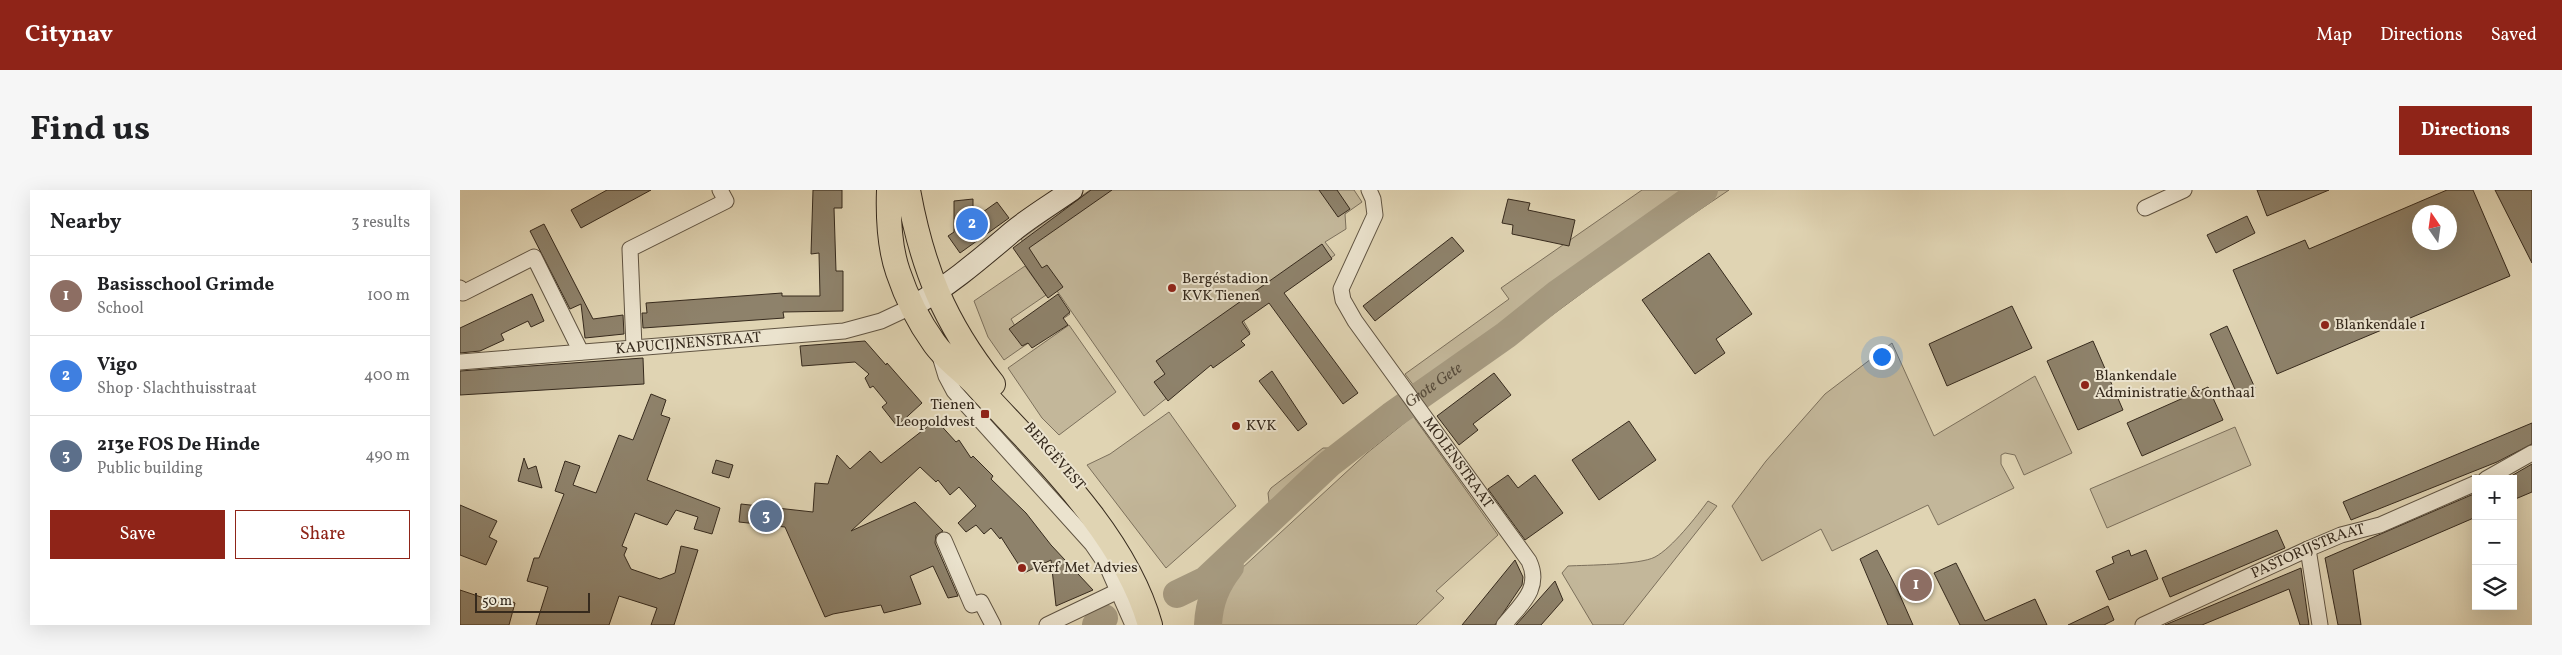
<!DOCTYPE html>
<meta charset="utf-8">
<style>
:root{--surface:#fff;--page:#f6f6f6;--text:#202124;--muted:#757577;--line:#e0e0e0;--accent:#8f2418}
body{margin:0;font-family:Vollkorn,serif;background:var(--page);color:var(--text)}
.controls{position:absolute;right:15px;bottom:15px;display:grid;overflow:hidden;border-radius:0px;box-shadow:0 5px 20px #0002}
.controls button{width:45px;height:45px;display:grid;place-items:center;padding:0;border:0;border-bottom:1px solid var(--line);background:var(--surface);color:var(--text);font:25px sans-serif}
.compass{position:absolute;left:1952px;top:15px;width:45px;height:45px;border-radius:50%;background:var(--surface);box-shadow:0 5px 20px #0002;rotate:347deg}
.scale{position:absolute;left:15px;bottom:12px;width:115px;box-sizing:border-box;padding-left:5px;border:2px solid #362a1d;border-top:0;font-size:14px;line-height:18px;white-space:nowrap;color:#362a1d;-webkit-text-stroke:4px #ebe3ce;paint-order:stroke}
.you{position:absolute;left:1421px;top:166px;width:18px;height:18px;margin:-12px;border:4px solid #fff;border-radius:50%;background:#1a73e8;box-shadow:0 0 0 8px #1a73e833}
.badge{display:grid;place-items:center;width:32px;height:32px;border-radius:50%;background:var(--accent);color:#fff;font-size:16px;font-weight:700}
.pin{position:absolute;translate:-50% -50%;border:2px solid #fff;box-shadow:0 1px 5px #0006}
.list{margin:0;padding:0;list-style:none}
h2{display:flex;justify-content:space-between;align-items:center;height:65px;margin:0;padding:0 20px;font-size:21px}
h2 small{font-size:16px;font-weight:400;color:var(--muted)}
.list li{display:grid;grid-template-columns:32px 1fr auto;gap:15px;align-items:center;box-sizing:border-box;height:80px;padding:0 20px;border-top:1px solid var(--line)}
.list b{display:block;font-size:19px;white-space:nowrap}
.list p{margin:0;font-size:16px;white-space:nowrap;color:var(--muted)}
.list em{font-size:16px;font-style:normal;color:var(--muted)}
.actions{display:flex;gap:10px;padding:15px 20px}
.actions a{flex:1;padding:11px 0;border:1px solid var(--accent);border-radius:0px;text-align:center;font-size:18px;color:var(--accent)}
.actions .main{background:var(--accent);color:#fff}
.icon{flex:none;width:28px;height:28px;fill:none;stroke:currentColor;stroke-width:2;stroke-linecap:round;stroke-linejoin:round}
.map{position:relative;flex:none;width:2072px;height:435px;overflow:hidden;border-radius:0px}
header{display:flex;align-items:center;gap:30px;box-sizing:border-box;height:70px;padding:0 25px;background:var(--accent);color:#fff}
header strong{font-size:24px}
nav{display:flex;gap:28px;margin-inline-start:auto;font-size:18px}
.intro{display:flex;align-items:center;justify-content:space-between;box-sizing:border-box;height:120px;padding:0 30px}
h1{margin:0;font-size:35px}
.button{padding:12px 22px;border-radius:0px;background:var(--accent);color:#fff;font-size:18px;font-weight:700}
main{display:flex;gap:30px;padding:0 30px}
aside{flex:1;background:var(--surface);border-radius:0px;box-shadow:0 5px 20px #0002}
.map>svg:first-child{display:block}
.green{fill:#c3b79a;stroke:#7c705c}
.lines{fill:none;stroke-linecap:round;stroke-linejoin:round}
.river{stroke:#a69a80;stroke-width:28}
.building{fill:#8e826b;stroke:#362a1d;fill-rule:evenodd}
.street-casing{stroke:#605442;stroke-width:17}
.secondary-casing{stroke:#362a1d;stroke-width:23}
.primary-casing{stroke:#362a1d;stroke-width:26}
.street{stroke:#ebe3ce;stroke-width:15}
.secondary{stroke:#ebe3ce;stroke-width:21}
.primary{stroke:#e0d4b3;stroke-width:24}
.poi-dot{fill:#8f2418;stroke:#ebe3ce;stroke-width:2}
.labels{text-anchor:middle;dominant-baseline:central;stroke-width:4;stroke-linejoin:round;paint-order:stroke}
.poi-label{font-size:15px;fill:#362a1d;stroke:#ebe3ce;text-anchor:start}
.street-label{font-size:15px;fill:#362a1d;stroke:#ebe3ce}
.water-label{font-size:16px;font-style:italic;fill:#584c3b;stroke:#ebe3ce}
</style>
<header>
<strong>Citynav</strong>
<nav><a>Map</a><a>Directions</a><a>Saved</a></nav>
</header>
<div class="intro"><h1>Find us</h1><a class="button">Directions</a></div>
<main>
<aside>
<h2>Nearby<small>3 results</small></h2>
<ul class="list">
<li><span class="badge" style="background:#8d6e63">1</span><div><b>Basisschool Grimde</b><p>School</p></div><em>100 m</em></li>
<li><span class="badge" style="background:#3f7fe0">2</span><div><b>Vigo</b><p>Shop · Slachthuisstraat</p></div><em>400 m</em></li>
<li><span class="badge" style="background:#5c6f8a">3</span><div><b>213e FOS De Hinde</b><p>Public building</p></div><em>490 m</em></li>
</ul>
<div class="actions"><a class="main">Save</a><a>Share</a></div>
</aside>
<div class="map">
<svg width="2072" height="435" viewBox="0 0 2072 435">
<rect width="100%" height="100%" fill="#e0d4b3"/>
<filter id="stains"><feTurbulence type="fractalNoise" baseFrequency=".004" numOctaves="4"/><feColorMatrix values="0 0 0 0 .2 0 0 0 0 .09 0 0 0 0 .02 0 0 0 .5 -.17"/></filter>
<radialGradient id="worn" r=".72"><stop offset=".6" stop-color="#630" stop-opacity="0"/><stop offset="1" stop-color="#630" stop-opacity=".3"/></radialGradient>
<path class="green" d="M630 0H894L902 12 885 24 886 39 865 52 875 65 783 130 790 142 684 226 561 49Z
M1182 0H1269L1183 58 1076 137 1067 121 957 200 945 184 1049 109 1041 98Z
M565 76 586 105 551 129 555 136 598 107 610 124 544 170 528 147 514 111Z
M609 135 656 202 599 245 582 228 548 178Z
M1432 153 1474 246 1575 186 1612 263 1564 285 1555 265 1545 263 1541 265V274L1554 298 1478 335 1468 315 1372 361 1361 339 1302 371 1272 316 1306 271 1365 204Z
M709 222 776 316 706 378 627 275 650 264Z
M953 226 1038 345 976 401 984 408 956 435H758V408L768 391 907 263Z
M1775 237 1791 275 1647 338 1630 299Z
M863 258H877L852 281 809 312 808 303 811 298Z
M1248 311 1257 316 1163 435H1133L1102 383 1108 376C1127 375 1180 375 1195 367 1212 358 1237 326 1248 311Z"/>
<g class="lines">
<g class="river">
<path id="s1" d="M717 404 746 390 869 274 931 226 1046 145 1097 104 1244 0"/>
<path d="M636 435 644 428"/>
<path d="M748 435C749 412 756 395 770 377"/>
</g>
</g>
<path class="building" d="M147 0H191L121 38 111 20Z
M353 0H382V18H374L376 81H383V121L323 122 324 128 183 138 182 123H187L186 113 322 103V106H360L359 63 351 64Z
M631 0H652L569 58 582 78 587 75 603 97 588 108 553 58Z
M859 0H877L890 19 878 27Z
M1797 0H1869L1807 26Z
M1987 0H2013L2050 86 1817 184 1773 80 1845 50 1849 59ZM1960 22H1990V52H1960Z
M2035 0H2072V73Z
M513 9V29L537 12 549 28 500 63 488 46 494 42V11Z
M1048 9 1070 13 1068 20 1115 30 1109 56 1052 44 1053 35 1042 33Z
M1787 26 1795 43 1756 63 1747 45Z
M84 34 133 129 163 125 164 144 125 148 121 114 110 119 70 41Z
M992 47 1004 61 915 131 903 116Z
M862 54 872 69 824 103 898 203 883 214 809 113 782 132 790 144 781 151 785 155 753 178 751 175 708 211 694 192 705 184 696 171Z
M1249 63 1292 124 1256 149 1265 163 1235 184 1182 110Z
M72 104 84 131 71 137 68 131 41 144 44 150 20 161 0 163V138Z
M598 104 610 122 603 128 608 135 572 158 568 153 562 156 549 139Z
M1552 116 1572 158 1487 196 1469 154Z
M1767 136 1795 198 1778 206 1750 144Z
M405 151 426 175 427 173 462 213 437 236 422 217 427 213 413 196 410 198 405 188 409 184 395 172 342 176 340 156Z
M1633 151 1663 220 1618 240 1587 171Z
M183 168 184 194 0 205V181Z
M812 181 847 234 838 241 799 191Z
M1034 183 1051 205 1013 234 1018 240 999 255 977 226Z
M1748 197 1763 230 1682 266 1667 233Z
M191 204 206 210 201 225 210 228 187 290 260 318 252 344 234 339 238 327 216 320 207 335 175 323 162 356 167 358 164 365 171 379 200 389 215 383 221 356 238 360 214 435H191L197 418 159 406 149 435H76L88 397 67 391 74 368H79L104 304 95 301 105 271 120 276 113 295 136 303 159 245 173 250Z
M476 230 496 252 499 250 511 268 513 266 533 286 531 289 566 323 591 355 633 400 596 416 591 370 564 383 541 347 540 349 531 338 524 344 516 335 506 342 498 333 516 316 499 297 490 305 478 290 476 292 460 277 391 341 455 312 483 341 476 345 475 353 498 406 488 408 473 376 450 386 461 414 424 423 421 415 373 424 365 427 325 337 279 332 281 314 353 322 355 293 368 294 377 265 390 279 410 261 421 273Z
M1169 231 1196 270 1139 310 1112 270Z
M2072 233V254L2037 272 1891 330 1883 312Z
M64 268 68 279 76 276 82 298 58 291Z
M256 270 273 275 269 288 252 283Z
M2072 274V302L2053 310V289H2046Z
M1048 285 1058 298 1075 285 1103 323 1065 350 1028 299Z
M2016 303V327L1893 380 1901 435H1878L1865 368Z
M0 315 37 331 29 347 37 351 26 375 0 365Z
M1817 340 1825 358 1710 407 1702 388Z
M1417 360 1438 401 1453 435H1428L1400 369Z
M1669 360 1671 366 1686 360 1698 389 1649 410 1636 381 1654 373 1652 367Z
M1055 370 1063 387 1062 395 1035 435H1002Z
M1496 373 1525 431 1575 409 1587 435H1500L1474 383Z
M1841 378 1849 435H1840L1829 399 1742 435H1705Z
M1095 391 1103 410 1081 435H1056Z
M0 400 42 414 44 408 55 413 49 435H0Z
M1648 416 1654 430 1644 435H1608Z"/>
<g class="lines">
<g class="street-casing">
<g id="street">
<path id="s2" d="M909 0 913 9 915 25 881 99 883 110 895 131 1069 371C1082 399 1060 415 1044 435"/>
<path d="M1685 18 1724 0"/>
<path d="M0 98 3 103 74 67 121 162"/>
<path d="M174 157 170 59 266 11 260 0"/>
<path d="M479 163 486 186 494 201 632 354 647 376 673 435"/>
<path id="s3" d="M0 172 384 141 421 131 453 116"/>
<path d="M2026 289 2072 263"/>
<path d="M484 350 512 415 521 412 533 435"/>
<path d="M1848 359 1860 435"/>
<path d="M587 435 658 401"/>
<path id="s4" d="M1683 435 1848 359 1881 345 1920 335 2016 293"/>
</g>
</g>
<g class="secondary-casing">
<path id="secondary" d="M453 116C489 96 520 69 552 42 570 27 592 14 612 0"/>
</g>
<g class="primary-casing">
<path id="primary" d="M429 0C428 28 429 56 438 82 446 106 459 132 474 153 485 169 503 181 517 196 579 264 665 344 690 435
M448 0C462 77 484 132 533 194"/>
</g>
<use href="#street" class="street"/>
<use href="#secondary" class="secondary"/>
<use href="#primary" class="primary"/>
</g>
<g class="poi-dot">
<circle cx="712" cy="98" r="5"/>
<circle cx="1865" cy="135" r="5"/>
<circle cx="1625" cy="195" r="5"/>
<rect x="520" y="219" width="10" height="10" rx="2.5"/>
<circle cx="776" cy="236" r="5"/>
<circle cx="562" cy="378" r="5"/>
</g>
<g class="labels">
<g class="poi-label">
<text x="722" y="89">Bergéstadion<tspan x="722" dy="17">KVK Tienen</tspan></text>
<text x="1875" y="135">Blankendale 1</text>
<text x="1635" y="186">Blankendale<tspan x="1635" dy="17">Administratie &amp; onthaal</tspan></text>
<text x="515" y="215" text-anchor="end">Tienen<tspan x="515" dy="17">Leopoldvest</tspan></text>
<text x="786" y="236">KVK</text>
<text x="572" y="378">Verf Met Advies</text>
</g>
<g class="street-label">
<text stroke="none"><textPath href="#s3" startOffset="229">KAPUCIJNENSTRAAT</textPath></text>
<text transform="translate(594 267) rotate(49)">BERGÉVEST</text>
<text stroke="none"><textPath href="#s2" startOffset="318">MOLENSTRAAT</textPath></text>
<text stroke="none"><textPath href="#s4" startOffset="181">PASTORIJSTRAAT</textPath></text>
</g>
<g class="water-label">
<text stroke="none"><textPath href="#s1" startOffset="332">Grote Gete</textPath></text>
</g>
</g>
<rect width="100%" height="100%" filter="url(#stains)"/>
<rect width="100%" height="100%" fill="url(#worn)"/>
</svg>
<div class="controls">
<button>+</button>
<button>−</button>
<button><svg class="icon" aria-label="layers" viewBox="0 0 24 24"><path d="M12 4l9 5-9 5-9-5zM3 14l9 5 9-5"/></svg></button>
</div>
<svg class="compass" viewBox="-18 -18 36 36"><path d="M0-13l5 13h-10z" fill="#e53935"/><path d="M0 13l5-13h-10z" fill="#757577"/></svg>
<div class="scale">50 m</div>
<div class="you"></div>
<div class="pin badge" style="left:1456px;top:395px;background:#8d6e63">1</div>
<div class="pin badge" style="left:512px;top:34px;background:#3f7fe0">2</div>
<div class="pin badge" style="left:306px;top:326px;background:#5c6f8a">3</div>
</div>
</main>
